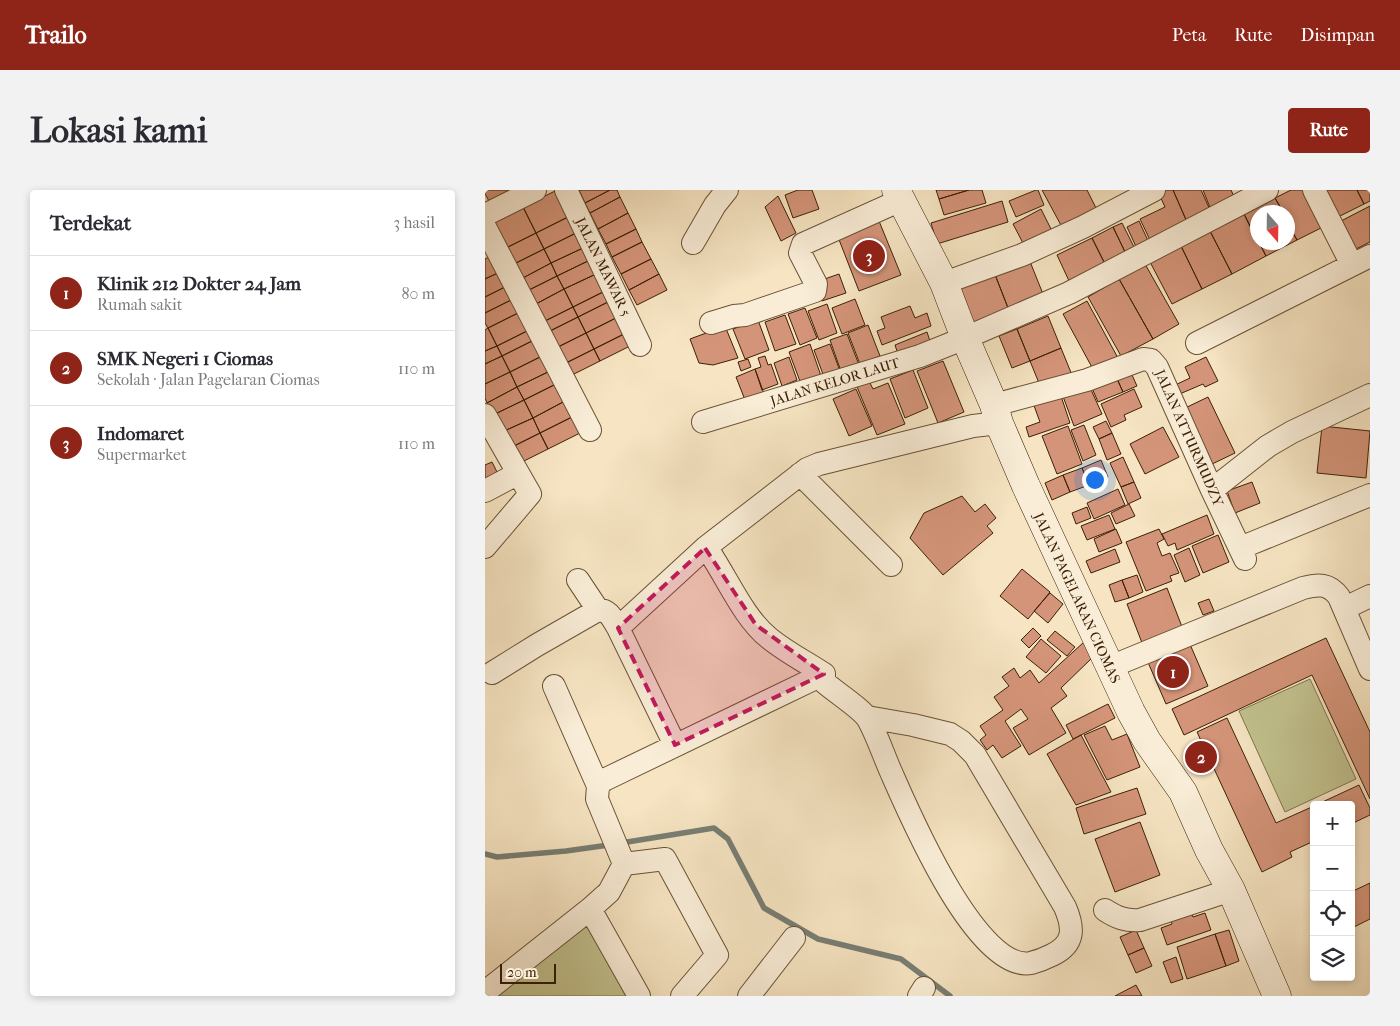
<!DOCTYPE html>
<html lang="id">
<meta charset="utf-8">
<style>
:root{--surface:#fff;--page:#f2f2f3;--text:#2b2b33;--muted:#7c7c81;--line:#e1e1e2;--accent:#8f2418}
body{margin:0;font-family:"IM FELL French Canon",serif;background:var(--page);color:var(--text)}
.controls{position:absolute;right:15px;bottom:15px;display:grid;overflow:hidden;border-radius:5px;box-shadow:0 2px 8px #0003}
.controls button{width:45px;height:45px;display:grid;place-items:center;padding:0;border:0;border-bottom:1px solid var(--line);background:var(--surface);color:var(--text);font:25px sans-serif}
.compass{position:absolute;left:765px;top:15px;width:45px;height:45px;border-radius:50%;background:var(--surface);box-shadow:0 2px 8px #0003;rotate:160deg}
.scale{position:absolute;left:15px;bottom:12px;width:56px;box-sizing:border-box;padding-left:5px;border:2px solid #3d2106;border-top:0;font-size:14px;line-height:18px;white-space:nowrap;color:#3d2106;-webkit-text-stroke:4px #f9edd7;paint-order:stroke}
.you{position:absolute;left:609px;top:289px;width:18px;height:18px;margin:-12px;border:4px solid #fff;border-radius:50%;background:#1a73e8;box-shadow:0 0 0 8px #1a73e833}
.badge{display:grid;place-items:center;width:32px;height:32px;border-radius:50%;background:var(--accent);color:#fff;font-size:16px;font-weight:700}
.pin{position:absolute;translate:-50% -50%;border:2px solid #fff;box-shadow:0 1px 5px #0006}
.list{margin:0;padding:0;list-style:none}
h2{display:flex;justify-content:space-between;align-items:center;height:65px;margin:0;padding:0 20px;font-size:21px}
h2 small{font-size:16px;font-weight:400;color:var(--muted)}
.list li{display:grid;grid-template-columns:32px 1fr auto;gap:15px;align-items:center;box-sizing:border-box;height:75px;padding:0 20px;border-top:1px solid var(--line)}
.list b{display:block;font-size:19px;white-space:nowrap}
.list p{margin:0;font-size:16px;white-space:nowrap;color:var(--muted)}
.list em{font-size:16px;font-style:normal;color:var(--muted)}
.icon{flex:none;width:28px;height:28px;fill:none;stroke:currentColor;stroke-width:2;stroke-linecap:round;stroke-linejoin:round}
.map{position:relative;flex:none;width:885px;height:806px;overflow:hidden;border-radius:5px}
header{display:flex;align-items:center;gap:30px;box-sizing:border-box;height:70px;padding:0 25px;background:var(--accent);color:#fff}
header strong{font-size:24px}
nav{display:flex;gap:28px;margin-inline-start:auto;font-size:18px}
.intro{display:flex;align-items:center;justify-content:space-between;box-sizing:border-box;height:120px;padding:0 30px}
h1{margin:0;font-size:35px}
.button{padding:12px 22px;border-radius:5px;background:var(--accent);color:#fff;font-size:18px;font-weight:700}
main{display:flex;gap:30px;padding:0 30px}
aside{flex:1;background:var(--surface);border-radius:5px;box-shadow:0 2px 8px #0003}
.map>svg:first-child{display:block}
.green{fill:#c2c28f;stroke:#80724a}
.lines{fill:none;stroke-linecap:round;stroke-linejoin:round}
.stream{stroke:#787e73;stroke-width:5.5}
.building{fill:#d49479;stroke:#3d2106}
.street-casing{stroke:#6b5235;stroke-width:24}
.secondary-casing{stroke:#3d2106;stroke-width:29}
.street{stroke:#f9edd7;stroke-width:22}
.secondary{stroke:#f9edd7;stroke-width:28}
.marked{fill:#c2185b;fill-opacity:0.2;stroke:#c2185b;stroke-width:4;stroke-dasharray:10 6;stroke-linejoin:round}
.labels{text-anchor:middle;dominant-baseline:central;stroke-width:4;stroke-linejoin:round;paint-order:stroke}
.street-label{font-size:14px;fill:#3d2106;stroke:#f9edd7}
</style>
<header>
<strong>Trailo</strong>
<nav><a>Peta</a><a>Rute</a><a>Disimpan</a></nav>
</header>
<div class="intro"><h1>Lokasi kami</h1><a class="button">Rute</a></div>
<main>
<aside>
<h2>Terdekat<small>3 hasil</small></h2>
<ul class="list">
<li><span class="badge">1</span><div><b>Klinik 212 Dokter 24 Jam</b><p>Rumah sakit</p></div><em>80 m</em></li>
<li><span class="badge">2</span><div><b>SMK Negeri 1 Ciomas</b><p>Sekolah · Jalan Pagelaran Ciomas</p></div><em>110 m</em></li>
<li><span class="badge">3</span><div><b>Indomaret</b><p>Supermarket</p></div><em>110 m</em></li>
</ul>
</aside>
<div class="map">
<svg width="885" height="806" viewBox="0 0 885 806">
<rect width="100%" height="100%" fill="#f6e4c2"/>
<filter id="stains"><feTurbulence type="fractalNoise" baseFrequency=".004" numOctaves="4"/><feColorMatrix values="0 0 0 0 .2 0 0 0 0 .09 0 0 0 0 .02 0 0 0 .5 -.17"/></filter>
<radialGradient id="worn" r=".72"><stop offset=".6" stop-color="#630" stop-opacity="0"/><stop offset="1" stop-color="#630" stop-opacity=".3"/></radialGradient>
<path class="green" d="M825 489 871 589 800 622 754 521Z
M105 734 144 806H0Z"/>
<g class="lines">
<path class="stream" d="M136 653 229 638 243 649 279 718 333 749 416 769 465 806
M0 664 12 667 81 661 124 655"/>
</g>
<path class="building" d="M0 0H24L4 11 0 4Z
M94 0H125L100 13Z
M125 0H132L135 7 105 23 100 13Z
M313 0H327L334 19 308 28 300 5Z
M451 0H484L454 9Z
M484 0H497L501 13 459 25 454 9Z
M551 0H553L559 15 531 27 524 11Z
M557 0H602L612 20 578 39Z
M681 0H688L702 32 665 50 655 29 680 17 674 4Z
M688 0H716L726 22 702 32Z
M718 0H746L750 9 726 20Z
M806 0H822L840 36 812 50 802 32V22H798L790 8Z
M837 0H872L879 14 851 28Z
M872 0H885V11L879 14Z
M70 1 83 27 51 43 38 17Z
M293 6 311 43 296 51 280 17Z
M135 7 143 23 113 39 105 23Z
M790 8 798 22H772V51L759 24Z
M517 11 523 32 452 54 446 33Z
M885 16V52L871 59 856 31Z
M38 17 51 43 21 58 8 32Z
M556 19 567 41 539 55 528 34Z
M143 23 151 39 121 54 113 39Z
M759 24 781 66 747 84 725 41Z
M83 27 91 43 59 59 51 43Z
M394 31 416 85 374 101 353 47Z
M654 31 665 55 653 61 642 37Z
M802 32 812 50 781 66 774 52H802Z
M637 33 651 61 642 66 628 37Z
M628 37 642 66 621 76 607 48Z
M151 39 157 52 127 67 121 54Z
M725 41 747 84 717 99 696 56Z
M51 43 59 59 29 74 21 58Z
M91 43 98 58 66 73 59 59Z
M607 48 621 76 585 93 572 65Z
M157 52 166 69 136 84 127 67Z
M696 56 717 99 687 114 665 72Z
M98 58 105 70 72 86 66 73Z
M59 59 66 73 36 89 29 74Z
M6 66 15 82 0 89V69Z
M166 69 174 84 144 100 136 84Z
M544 69 560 109 525 123 509 82Z
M105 70 111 84 79 99 72 86Z
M66 73 72 86 42 101 36 89Z
M660 74 694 134 668 149 634 89Z
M15 82 22 96 0 107V89Z
M509 82 525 123 487 138 471 98Z
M111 84 120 101 88 117 79 99Z
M174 84 182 100 152 115 144 100Z
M354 84 361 103 337 111 331 92Z
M72 86 79 99 49 115 42 101Z
M634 89 668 149 636 166 603 107Z
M22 96 28 109 0 123V107Z
M79 99 88 117 58 132 49 115Z
M120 101 125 111 93 127 88 117Z
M28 109 35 122 3 138 0 133V123Z
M370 109 380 135 357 144 347 118Z
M125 111 133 127 101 143 93 127Z
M602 111 633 168 609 181 578 124Z
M342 114 352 143 334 150 323 121Z
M425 116 430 128 442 123 446 136 397 155 392 141 400 138 396 127Z
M88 117 93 127 63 142 58 132Z
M320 118 332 148 315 155 303 124Z
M35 122 44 140 12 156 3 138Z
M300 125 311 154 290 161 280 132Z
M563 126 576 158 545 171 532 139Z
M93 127 101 143 71 158 63 142Z
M133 127 141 143 109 159 101 143Z
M273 130 284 160 260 169 248 139Z
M383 135 395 166 375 174 363 143Z
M240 136 253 168 228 175 214 173 205 149Z
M3 138 12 156 0 161V140Z
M532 139 545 171 527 178 514 146Z
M44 140 49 150 17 166 12 156Z
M442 142 446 154 414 167 410 155Z
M101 143 109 159 79 174 71 158Z
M141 143 147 155 115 171 109 159Z
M362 144 376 180 358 187 345 150Z
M49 150 57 166 25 182 17 166Z
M325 154 336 186 316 194 304 162Z
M345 154 355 181 339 187 329 160Z
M12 156 17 166 0 174V161Z
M576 158 587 185 556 198 545 171Z
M109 159 115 171 85 186 79 174Z
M17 166 25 182 0 194V174Z
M57 166 65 181 32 197 25 182Z
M280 166 283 175 286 174 293 194 277 200 270 179 276 177 273 168Z
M304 167 312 190 297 196 289 173Z
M721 167 733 191 720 197 718 194 690 206 686 197 705 188 700 177Z
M263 169 266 177 256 181 253 172Z
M458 171 479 222 453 233 432 181Z
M642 174 652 196 638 202 628 180Z
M270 179 281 209 262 215 251 187Z
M428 180 443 218 420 228 405 189Z
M628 180 638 202 613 212 604 191Z
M65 181 71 194 39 210 32 197Z
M25 182 32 197 2 213 0 208V194Z
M382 187 388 199 403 193 420 234 392 245 370 192Z
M603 193 617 224 589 236 576 201Z
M71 194 80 211 48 228 39 210Z
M32 197 39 210 8 225 2 213Z
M371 199 387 236 364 246 348 209Z
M649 199 657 217 639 225 641 230 626 237 616 214Z
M575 203 585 233 544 247 541 237 555 232 548 213Z
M723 207 750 263 723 276 696 220Z
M39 210 48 228 17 242 8 225Z
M80 211 87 227 55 243 48 228Z
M87 227 95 243 63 259 55 243Z
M48 228 55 243 25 258 17 242Z
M621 231 627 243 614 249 608 237Z
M599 235 611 265 598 271 586 240Z
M583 236 597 274 572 284 557 246Z
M837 236 885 241 881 288 832 283Z
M678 237 694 267 660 284 645 254Z
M55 243 63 259 33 274 25 258Z
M627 243 636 264 622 270 614 249Z
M638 267 649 292 636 297 625 273Z
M616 270 623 287 604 295 597 278Z
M7 272 15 288 0 295V275Z
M597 278 604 295 585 302 578 285Z
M578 285 585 302 567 310 560 293Z
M649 292 656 308 643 314 636 297Z
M767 292 775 313 750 323 742 301Z
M633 299 640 315 609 329 602 313Z
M477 306 490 322 500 314 511 328 502 336 508 343 458 385 425 348 439 323Z
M644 314 650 326 631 334 626 323Z
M602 317 606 328 591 334 587 323Z
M624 325 630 339 602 350 596 336Z
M722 325 729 344 692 360 690 353 683 356 677 344Z
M631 339 637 353 614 362 609 349Z
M674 339 679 349 672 353 677 366 685 363 694 383 685 386 687 391 661 401 641 352Z
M733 345 744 372 718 383 707 356Z
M704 358 715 385 700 392 689 365Z
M630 359 635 372 606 383 601 371Z
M537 379 565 402 543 429 515 406Z
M652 385 658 402 644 408 637 390Z
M637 390 644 408 630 412 624 395Z
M682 398 699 442 659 458 642 414Z
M565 403 578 414 563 433 549 421Z
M724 409 729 421 718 425 713 413Z
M548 438 556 446 544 458 536 450Z
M570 441 590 457 582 466 562 450Z
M841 448 885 542V609L827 485 699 545 687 519Z
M556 449 576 466 561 483 541 467Z
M599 452 607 468 576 498 582 506 566 518 581 543 544 565 528 538 543 529 536 519 520 531 536 556 517 568 508 555 502 560 495 550 501 545 495 536 518 520 509 507 524 496 517 487 529 478 535 488 545 480 554 493Z
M704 452 723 496 681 514 662 470Z
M623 514 630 528 588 549 581 535Z
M742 528 791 633 829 616V651L805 662 807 667 777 682 712 542Z
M620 536 627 550 642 544 655 577 622 590 599 545Z
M596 545 626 602 591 615 562 564Z
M874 595 885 618V625L866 634V615H831Z
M652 598 661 624 599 644 591 618Z
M655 632 675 685 630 702 610 649Z
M885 693V729L869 737 866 731V702Z
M704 716 708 727 720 723 726 740 682 755 676 738 687 734 684 724Z
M651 740 659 758 643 765 635 747Z
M744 740 754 771 741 776 730 744Z
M730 744 741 776 702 789 692 757Z
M659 758 667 776 651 783 643 765Z
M691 767 698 789 686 793 678 772Z
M651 795 657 806H630Z"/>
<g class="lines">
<g class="street-casing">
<path id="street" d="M81 0 155 155
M829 0 867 75
M0 25 50 0
M0 37 105 240
M208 53 230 15 242 0
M459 93 537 65 598 37 669 0
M226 133 249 126 260 125 330 101 331 94 315 63 318 54 416 10
M712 153 885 66
M509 215 602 190 658 169 666 170 672 177 727 300 760 369
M0 225 45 304 0 357
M218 232 435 166 480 148 584 103 782 0
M315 284 406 375
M727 300 783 256 807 242 885 205
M0 301 32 284
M220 358 225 363C243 390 259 428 284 448 301 462 321 472 339 484V492C349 501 377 519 383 529 392 545 398 564 406 582 424 623 492 783 546 773 554 771 561 768 567 765 590 754 589 738 580 717L490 565 476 551 465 544 428 535 382 527
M755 358 885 305
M93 390 113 420
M860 418 885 406
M625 477 818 398C833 394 844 393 854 407L885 479
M7 483 52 455 113 420C124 419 128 430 133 438
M69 496 113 596
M190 555 133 438 220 358 322 279 334 274 488 236 514 233
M139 674 112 609 113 596 119 590 339 484
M105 719 154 806
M620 720C632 728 641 731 655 730L746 700
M0 802 105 719 124 702 139 674 180 669 232 765 197 806
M264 806 309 748
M434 806 439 798"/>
</g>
<g class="secondary-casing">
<path id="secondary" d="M411 0 459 93 480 148 509 215 514 233 541 296 646 522 662 551 698 602 724 660 746 700 792 806"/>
</g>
<use href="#street" class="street"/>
<use href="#secondary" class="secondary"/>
</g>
<path class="marked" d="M220 358 271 435 339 484 190 555 133 438Z"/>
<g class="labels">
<g class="street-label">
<text transform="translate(118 77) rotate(64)">JALAN MAWAR 5</text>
<text transform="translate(350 192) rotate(-17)">JALAN KELOR LAUT</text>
<text transform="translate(704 248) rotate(66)">JALAN ATTURMUDZY</text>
<text transform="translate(592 408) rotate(65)">JALAN PAGELARAN CIOMAS</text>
</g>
</g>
<rect width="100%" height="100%" filter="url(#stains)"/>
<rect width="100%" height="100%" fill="url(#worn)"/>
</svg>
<div class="controls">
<button>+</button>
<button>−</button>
<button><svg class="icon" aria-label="locate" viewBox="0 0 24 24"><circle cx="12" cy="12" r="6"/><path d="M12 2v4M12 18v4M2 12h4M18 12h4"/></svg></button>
<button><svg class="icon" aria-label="layers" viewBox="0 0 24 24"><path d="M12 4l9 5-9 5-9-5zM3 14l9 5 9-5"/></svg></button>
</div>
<svg class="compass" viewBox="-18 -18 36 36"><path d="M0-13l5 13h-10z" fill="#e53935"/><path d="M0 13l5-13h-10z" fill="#7c7c81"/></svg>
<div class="scale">20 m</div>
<div class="you"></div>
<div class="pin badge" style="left:688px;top:482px">1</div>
<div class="pin badge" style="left:716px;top:567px">2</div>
<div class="pin badge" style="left:384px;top:66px">3</div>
</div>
</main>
